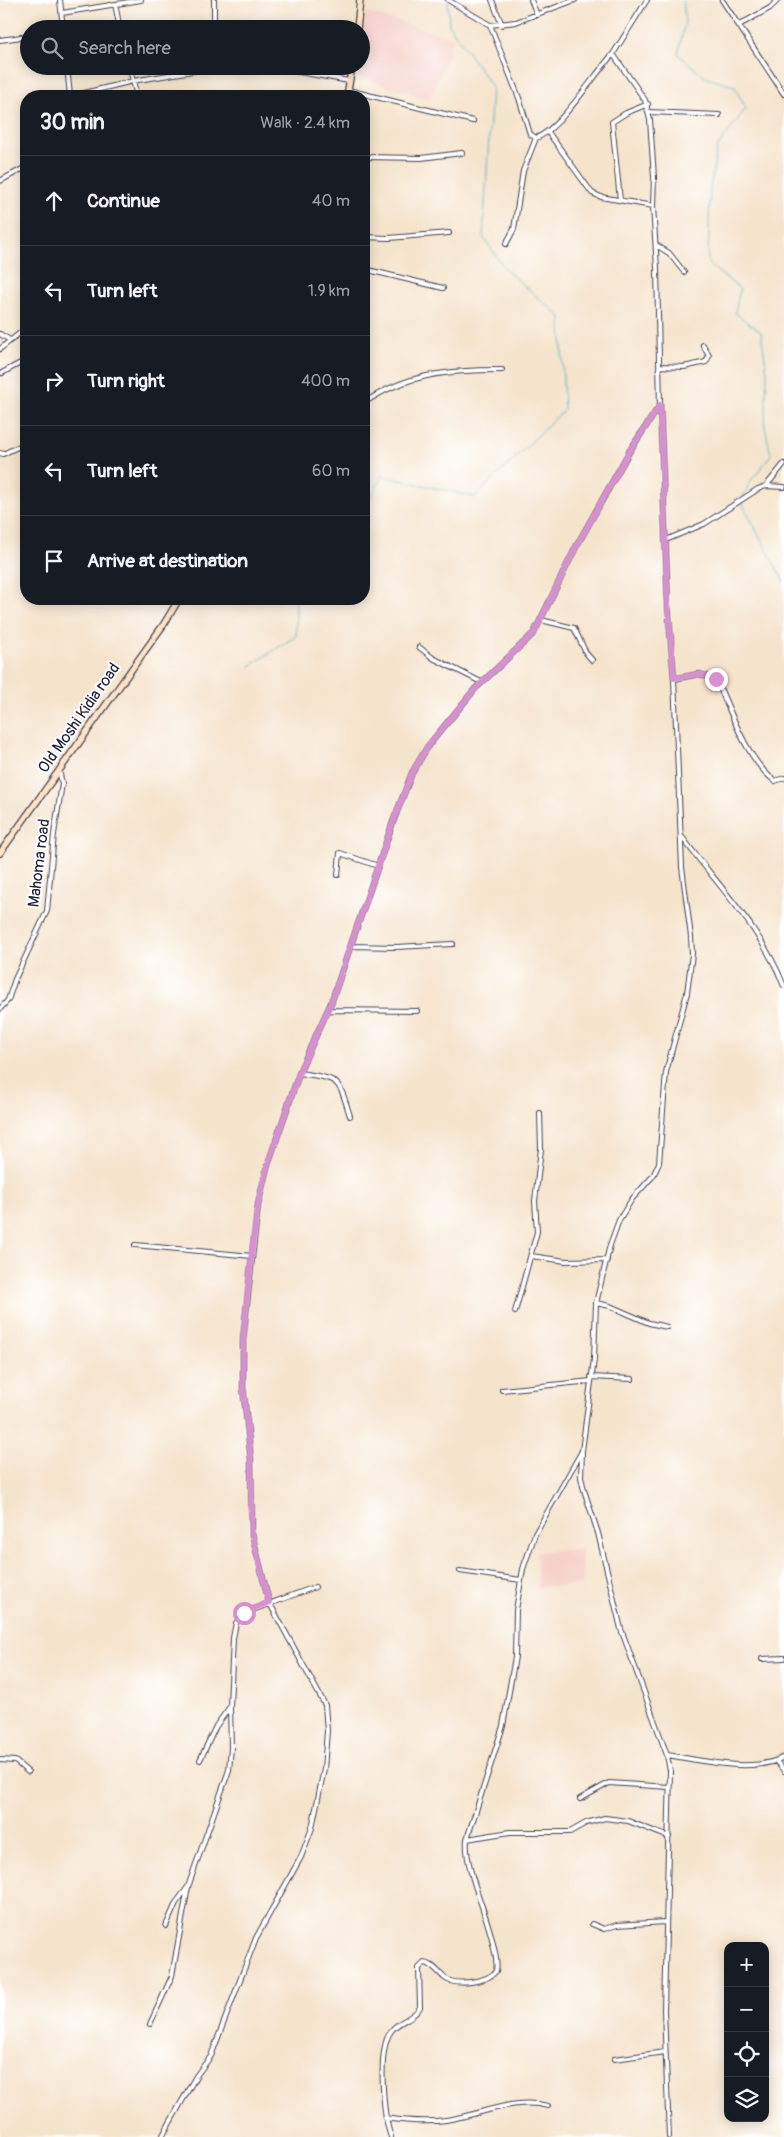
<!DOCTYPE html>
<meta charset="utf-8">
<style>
:root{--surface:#171b24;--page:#20242c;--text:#f1f3f6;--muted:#9ea1a6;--line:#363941}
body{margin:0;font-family:Pangolin,sans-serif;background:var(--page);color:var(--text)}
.controls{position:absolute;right:15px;bottom:15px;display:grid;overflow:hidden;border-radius:10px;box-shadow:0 2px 12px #0003}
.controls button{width:45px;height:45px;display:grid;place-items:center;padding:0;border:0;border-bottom:1px solid var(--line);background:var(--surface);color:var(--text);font:25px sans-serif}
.stop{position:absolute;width:15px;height:15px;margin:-11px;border:4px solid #d690ce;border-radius:50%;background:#fff}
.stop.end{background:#d690ce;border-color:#fff;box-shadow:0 1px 5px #0008}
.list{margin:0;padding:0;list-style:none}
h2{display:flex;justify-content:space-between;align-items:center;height:65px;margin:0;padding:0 20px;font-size:21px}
h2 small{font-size:16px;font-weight:400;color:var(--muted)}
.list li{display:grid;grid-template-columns:32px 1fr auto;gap:15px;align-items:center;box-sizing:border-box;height:90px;padding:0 20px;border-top:1px solid var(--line)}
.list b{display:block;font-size:19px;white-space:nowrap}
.list em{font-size:16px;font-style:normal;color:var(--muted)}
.icon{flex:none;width:28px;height:28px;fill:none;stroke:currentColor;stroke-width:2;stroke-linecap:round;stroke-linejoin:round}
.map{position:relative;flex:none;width:784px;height:2137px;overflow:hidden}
.search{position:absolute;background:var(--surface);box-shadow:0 2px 12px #0003;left:20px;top:20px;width:350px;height:55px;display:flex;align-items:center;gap:12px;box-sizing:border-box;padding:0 18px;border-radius:28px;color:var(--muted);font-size:19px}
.panel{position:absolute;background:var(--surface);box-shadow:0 2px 12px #0003;left:20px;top:90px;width:350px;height:515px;border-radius:20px}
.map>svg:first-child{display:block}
.built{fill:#f7d0ca}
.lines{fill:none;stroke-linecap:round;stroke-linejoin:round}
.stream{stroke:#3fabbf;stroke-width:1}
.street-casing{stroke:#423f51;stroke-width:6}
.secondary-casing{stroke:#423f51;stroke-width:8}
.street{stroke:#fff;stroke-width:4}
.secondary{stroke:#ffe4c6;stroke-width:5.5}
.route{stroke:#d690ce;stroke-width:6}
.labels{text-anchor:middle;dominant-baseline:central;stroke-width:4;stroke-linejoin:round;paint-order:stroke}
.street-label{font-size:16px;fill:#22223b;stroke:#fff}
</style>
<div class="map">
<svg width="784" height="2137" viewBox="0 0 784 2137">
<rect width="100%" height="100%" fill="#fff"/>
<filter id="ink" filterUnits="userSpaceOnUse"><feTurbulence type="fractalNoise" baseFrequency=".02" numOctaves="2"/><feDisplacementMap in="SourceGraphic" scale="10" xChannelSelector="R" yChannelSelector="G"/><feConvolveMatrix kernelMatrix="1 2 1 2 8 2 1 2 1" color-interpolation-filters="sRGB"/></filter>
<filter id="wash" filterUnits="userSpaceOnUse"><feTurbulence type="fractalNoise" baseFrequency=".0096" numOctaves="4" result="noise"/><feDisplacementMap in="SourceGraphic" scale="20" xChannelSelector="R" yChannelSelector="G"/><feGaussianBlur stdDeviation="1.12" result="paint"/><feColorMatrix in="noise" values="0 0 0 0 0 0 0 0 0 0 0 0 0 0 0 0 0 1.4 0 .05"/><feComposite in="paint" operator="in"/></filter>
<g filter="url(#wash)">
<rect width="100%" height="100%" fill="#f5e4cc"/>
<path class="built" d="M366 12 454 38 430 99 354 75 355 66H361V35Z
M581 1549 583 1584 538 1587 536 1552Z"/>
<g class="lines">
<path class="stream" d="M683 0 685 23 678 54 706 78 734 86 746 108 717 148 710 188 708 264 740 289 735 313 761 332 767 373 765 427 771 455 750 482 743 497
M741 501 784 582
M364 512 382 476 475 497 564 410 561 317 506 270 483 237 492 87 449 25 448 1
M250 666 296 636V599"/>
</g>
</g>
<g filter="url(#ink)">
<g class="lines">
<g class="street-casing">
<path id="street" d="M60 0 63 29
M448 0 490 25 516 22 575 0
M492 0 502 25
M531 0 537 15
M722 0 784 94
M115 4 120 29
M62 13 141 0
M490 25 519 98 530 134 536 138C559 130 594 75 613 54
M739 25 770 8 778 0
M214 29V0
M0 40 29 36
M67 66 70 96
M129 66 137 96
M348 90 473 121
M72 96 133 81 216 67 283 69 349 81
M649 112 719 115
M548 132 592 193 601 197 653 206
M364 157 421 158 462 153
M0 181 26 167
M620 200 612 122 626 113 648 104
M364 237 389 238 449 233
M506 244 514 229 523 171 536 138
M656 245 669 253 684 272
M364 269 443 288
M0 334 10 340
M0 349 26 328
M660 366 684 367 706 362 709 356 703 345
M2 373 26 360
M364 403C407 373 452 370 502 370
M0 453 3 454 26 443
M766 486 784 464
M666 540 704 524 758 489 766 486 784 487
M541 620 574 628 586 653 592 660
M419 647 433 658 481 682
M674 679 699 674 716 679C730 709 747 761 775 781L784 778
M682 837C718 886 762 929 784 986
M338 875 340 853 378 866
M351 946 396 947 453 944
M0 1009 8 1000 15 979 47 911 54 834 62 784 59 770
M328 1010 417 1011
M300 1073C340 1080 338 1077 350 1116
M135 1245 252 1256
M531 1256 566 1261 607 1260
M596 1303 610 1306 649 1323 667 1327
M515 1312 537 1232 535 1201 541 1149 540 1113
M591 1377 632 1379
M502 1390 591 1381
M582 1453 581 1477 584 1490 598 1533 621 1629 667 1755 670 1771 664 2010 669 2137
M460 1571 521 1580
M762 1659 784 1658
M667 1755C701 1760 753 1774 784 1757
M0 1760 15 1761 28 1772
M200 1760 216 1726 229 1708
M776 1761 784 1771
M580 1799 609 1783 669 1787
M467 1839 510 1832H570L586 1823 605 1818 628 1821 669 1837
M592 1924 604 1929 617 1925 665 1922
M166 1926 176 1903 188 1887
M150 2024 172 1976 188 1887 229 1770 231 1748 230 1707 233 1638 236 1623 244 1613 315 1587
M614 2059 665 2052
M385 2118C405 2121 425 2123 446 2120 480 2115 515 2097 548 2106
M162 2137 196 2076 211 2056 256 1938 301 1857 312 1828 324 1769 327 1731 325 1705 269 1602 252 1534 251 1460 243 1387V1340L258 1205 267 1167 301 1068 331 1003 393 822 412 773 428 746 475 689 534 633 576 547 629 452 660 405
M391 2137C383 2115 377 2050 391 2031 399 2020 414 2019 420 2007L419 1968 424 1963C433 1963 439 1974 446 1979 458 1986 488 1982 496 1971 498 1962 495 1953 493 1944 487 1912 464 1869 467 1839L503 1726 515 1657 516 1610 523 1569 535 1534 582 1451 594 1359 596 1303 610 1245 619 1220 632 1199 653 1176 659 1163 666 1072 687 993 692 954 691 937 682 867 674 679 668 605 660 405 657 268 653 206 654 177 650 120 645 100 613 54 647 0"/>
</g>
<g class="secondary-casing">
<path id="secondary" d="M357 29 360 0
M347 96 352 66
M0 853 164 624 179 599"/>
</g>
<use href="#street" class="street"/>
<use href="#secondary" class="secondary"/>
</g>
</g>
<g class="lines" filter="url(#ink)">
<path class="route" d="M244 1613 269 1602 252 1534 251 1460 243 1387V1340L253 1241 258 1205 267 1167 301 1068 331 1003 393 822 412 773 428 746 475 689 534 633 576 547 629 452 660 405 668 605 674 678 699 674 716 679"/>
</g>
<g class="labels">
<g class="street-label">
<text transform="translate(79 718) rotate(-55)">Old Moshi Kidia road</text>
<text transform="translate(39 863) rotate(-83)">Mahoma road</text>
</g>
</g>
</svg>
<div class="controls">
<button>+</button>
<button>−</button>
<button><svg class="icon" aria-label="locate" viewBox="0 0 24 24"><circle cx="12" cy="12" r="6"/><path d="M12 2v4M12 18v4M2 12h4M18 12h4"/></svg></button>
<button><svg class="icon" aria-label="layers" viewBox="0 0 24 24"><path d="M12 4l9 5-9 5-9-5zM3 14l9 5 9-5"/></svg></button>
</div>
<div class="stop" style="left:244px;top:1613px"></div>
<div class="stop end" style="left:716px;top:679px"></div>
<div class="search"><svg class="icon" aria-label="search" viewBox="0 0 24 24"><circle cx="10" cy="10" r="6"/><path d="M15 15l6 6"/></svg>Search here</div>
<section class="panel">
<h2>30 min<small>Walk · 2.4 km</small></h2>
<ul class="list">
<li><svg class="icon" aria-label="ahead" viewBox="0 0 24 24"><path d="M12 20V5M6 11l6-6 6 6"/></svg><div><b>Continue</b></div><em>40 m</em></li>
<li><svg class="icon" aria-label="left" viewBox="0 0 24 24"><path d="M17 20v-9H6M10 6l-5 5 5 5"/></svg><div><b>Turn left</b></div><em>1.9 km</em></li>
<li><svg class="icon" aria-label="right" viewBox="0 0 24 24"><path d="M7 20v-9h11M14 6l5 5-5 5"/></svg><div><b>Turn right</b></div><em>400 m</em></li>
<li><svg class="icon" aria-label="left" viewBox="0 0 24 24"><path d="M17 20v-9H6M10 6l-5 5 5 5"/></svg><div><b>Turn left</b></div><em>60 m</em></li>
<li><svg class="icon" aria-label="arrive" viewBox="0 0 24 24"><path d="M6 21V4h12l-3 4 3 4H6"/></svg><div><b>Arrive at destination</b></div></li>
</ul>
</section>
</div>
